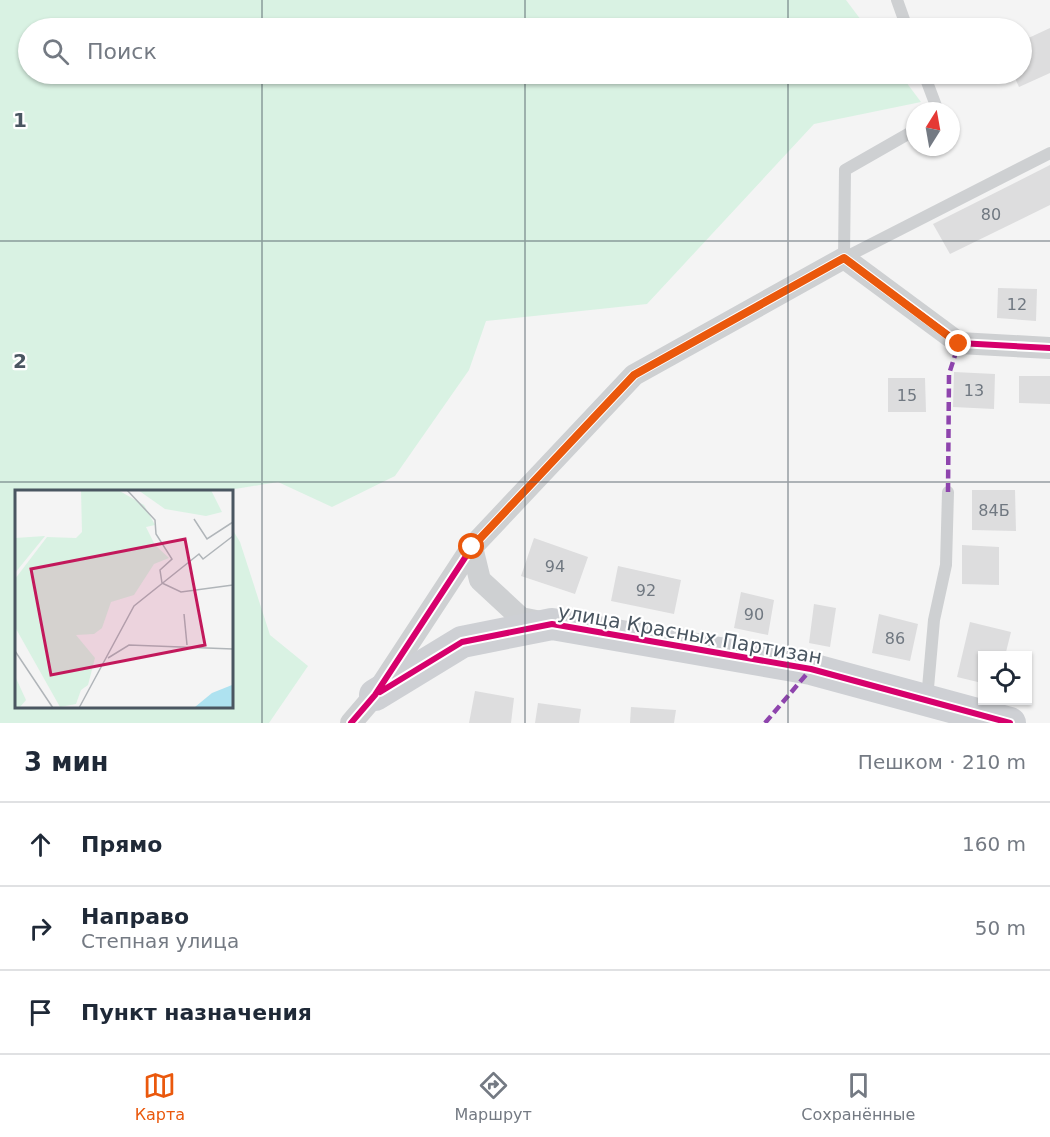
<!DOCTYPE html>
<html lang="ru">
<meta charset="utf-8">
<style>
:root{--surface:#fff;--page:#f6f6f7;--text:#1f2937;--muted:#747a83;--line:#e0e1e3;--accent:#ea580c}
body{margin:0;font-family:"DejaVu Sans",sans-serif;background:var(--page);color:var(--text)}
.controls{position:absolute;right:18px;bottom:18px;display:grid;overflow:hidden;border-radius:0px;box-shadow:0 2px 4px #0004}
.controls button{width:54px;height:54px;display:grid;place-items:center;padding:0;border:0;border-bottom:2px solid var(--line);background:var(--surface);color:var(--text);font:30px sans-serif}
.compass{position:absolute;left:906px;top:102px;width:54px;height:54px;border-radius:50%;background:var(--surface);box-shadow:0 2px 4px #0004;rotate:11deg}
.stop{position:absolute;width:18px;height:18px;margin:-14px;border:4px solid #ea580c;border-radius:50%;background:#fff}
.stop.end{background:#ea580c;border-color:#fff;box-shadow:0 2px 6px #0008}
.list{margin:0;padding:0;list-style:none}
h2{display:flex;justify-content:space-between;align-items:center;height:78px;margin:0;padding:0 24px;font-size:26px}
h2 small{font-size:20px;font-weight:400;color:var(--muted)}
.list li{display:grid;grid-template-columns:39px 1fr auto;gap:18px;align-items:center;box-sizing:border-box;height:84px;padding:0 24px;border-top:2px solid var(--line)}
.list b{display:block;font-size:22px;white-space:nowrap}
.list p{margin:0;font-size:20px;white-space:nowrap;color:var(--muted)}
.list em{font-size:20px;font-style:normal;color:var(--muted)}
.icon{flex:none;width:33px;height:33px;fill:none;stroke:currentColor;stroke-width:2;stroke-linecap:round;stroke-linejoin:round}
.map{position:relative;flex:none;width:1050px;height:723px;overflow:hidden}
.search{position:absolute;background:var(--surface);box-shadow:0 2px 4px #0004;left:18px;right:18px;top:18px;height:66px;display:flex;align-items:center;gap:15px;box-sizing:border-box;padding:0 21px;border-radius:33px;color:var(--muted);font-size:22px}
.sheet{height:330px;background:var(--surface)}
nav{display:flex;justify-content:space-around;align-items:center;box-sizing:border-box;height:84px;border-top:2px solid var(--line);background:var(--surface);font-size:16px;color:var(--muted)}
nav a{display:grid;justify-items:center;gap:3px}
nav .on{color:var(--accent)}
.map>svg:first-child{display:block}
.green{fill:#d9f2e3}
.building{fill:#ddddde}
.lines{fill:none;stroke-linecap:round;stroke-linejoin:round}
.lane{stroke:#ced0d2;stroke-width:12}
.street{stroke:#ced0d2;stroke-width:22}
.secondary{stroke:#ced0d4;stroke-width:32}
.quiet{stroke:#8e44ad;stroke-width:4.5;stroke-dasharray:9 4.5;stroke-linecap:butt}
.cycleway-casing{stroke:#fff;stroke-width:10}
.cycleway{stroke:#d6006c;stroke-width:6}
.route{stroke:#ea580c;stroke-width:8}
.grid{fill:none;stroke:#4a5661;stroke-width:1.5;stroke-opacity:0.55}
.labels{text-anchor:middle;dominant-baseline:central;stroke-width:4.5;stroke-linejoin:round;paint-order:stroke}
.number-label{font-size:16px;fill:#707881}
.street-label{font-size:20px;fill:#4a5661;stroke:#fff}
.inset-road{fill:none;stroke:#b0b5b9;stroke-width:1.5}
.view{fill:#c2185b;fill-opacity:0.15;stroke:#c2185b;stroke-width:3}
.inset-edge{fill:none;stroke:#4a5661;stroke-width:3}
.grid-label{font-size:20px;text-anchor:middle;font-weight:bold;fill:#4a5661;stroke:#fff;stroke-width:4.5;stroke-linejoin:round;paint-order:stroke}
</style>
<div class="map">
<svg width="1050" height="723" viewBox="0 0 1050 723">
<rect width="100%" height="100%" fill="#f4f4f4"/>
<path class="green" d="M0 0H846L867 28H28V74H900L921 102 814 124 647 304 486 321 469 370 395 476 332 507 278 482 217 492H16V706H231V527L240 542 270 635 308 666 269 723H0Z"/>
<path class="building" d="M1050 28V73L1019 87 1013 74H1022V41Z
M1050 165V205L950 254 933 224Z
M998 288 1037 289 1036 321 997 318Z
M954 372 995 374 994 409 953 407Z
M1019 376H1050V404L1019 403Z
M888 378H925L926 412H888Z
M972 490H1015L1016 531 972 530Z
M534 538 588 557 575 594 521 576Z
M962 545 999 547V585L962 584Z
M618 566 681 580 674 614 611 601Z
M741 592 774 600 768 635 734 628Z
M814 604 836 608 830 647 809 643Z
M879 614 918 624 910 661 872 653Z
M970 622 1011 632 1005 656H982V683L957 677Z
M475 691 514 698 511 723H469Z
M538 703 581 709 579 723H535Z
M631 707 676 710 674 723H630Z"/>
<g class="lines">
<path class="lane" d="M897 0 907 28
M924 74 938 111
M915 130 845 170 844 258 1050 153
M927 699 934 620 946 565 948 492"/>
<path class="street" d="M472 547 480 580 521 618 546 623
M351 723 375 695 472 547 634 375 844 258 959 343 1050 348"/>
<path class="secondary" d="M375 695 462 642 552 624 811 669 1010 723"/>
<path class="quiet" d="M948 492 949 374 959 343
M765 723 811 669"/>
<g class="cycleway-casing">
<path id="cycleway" d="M380 692 462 642 552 624 811 669 1010 723
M351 723 375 695 472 547 634 375 844 258 959 343 1050 348"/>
</g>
<use href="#cycleway" class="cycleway"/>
</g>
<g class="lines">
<path class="route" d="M472 547 634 375 844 258 959 344"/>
</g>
<path class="grid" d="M262 0V28M525 0V28M788 0V28M262 74V723M525 74V723M788 74V723M0 241H1050M0 482H1050"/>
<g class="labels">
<g class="number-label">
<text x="991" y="214">80</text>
<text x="1017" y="304">12</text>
<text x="974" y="390">13</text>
<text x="907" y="395">15</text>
<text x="994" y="510">84Б</text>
<text x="555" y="566">94</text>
<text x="646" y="590">92</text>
<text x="754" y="614">90</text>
<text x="895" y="638">86</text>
</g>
<g class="street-label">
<text transform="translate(690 634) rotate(10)">улица Красных Партизан</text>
</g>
</g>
<g transform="translate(15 490)">
<rect width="218" height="218" fill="#f4f4f4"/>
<path d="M66 0H103L129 15 140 35 131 37 140 55 154 68 139 74 119 105 96 112 87 138 79 144 61 145 80 168 73 195 66 200 61 214 45 217 0 137V89L32 47 61 48 67 42ZM123 0H196L207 22 191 26 150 19ZM30 46 0 83V48ZM0 186 11 210 5 217H0Z" fill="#d9f2e3"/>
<path d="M217 195V217H180L197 203Z" fill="#aee2f0"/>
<path class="inset-road" d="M112 0 140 30 141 44 157 69 145 80 147 93M179 29 192 49 218 32M147 93 166 102 218 95M169 124 172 155M0 161 38 218M93 168 114 155 218 159M64 218 119 116 184 64 188 69 218 46"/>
<path class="view" d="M170 49 190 155 36 185 16 79Z"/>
<rect width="218" height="218" class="inset-edge"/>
</g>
<g class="grid-label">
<text x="20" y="127">1</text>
<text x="20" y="368">2</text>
</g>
</svg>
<div class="controls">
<button><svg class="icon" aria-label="locate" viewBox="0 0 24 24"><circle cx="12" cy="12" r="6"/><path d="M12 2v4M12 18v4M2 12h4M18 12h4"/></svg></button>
</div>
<svg class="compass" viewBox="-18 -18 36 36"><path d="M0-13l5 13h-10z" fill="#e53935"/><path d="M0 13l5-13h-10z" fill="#747a83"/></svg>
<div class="stop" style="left:472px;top:547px"></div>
<div class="stop end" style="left:959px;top:344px"></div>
<div class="search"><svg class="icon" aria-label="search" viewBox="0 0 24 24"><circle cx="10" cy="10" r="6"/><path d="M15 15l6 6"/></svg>Поиск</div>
</div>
<section class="sheet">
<h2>3 мин<small>Пешком · 210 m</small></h2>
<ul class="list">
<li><svg class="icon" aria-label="ahead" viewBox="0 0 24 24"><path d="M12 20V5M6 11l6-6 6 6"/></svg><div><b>Прямо</b></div><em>160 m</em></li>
<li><svg class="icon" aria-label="right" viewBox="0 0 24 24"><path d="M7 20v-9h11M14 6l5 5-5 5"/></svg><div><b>Направо</b><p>Степная улица</p></div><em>50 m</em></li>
<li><svg class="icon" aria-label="arrive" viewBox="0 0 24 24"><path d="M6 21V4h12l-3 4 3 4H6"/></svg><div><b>Пункт назначения</b></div></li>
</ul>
</section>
<nav>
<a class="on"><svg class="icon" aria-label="map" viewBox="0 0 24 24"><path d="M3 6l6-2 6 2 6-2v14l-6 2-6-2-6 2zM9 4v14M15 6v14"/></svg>Карта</a>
<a><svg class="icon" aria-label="directions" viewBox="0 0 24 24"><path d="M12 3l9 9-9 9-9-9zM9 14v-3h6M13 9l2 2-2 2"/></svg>Маршрут</a>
<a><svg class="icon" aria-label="saved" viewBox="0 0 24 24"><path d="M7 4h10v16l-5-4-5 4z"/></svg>Сохранённые</a>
</nav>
